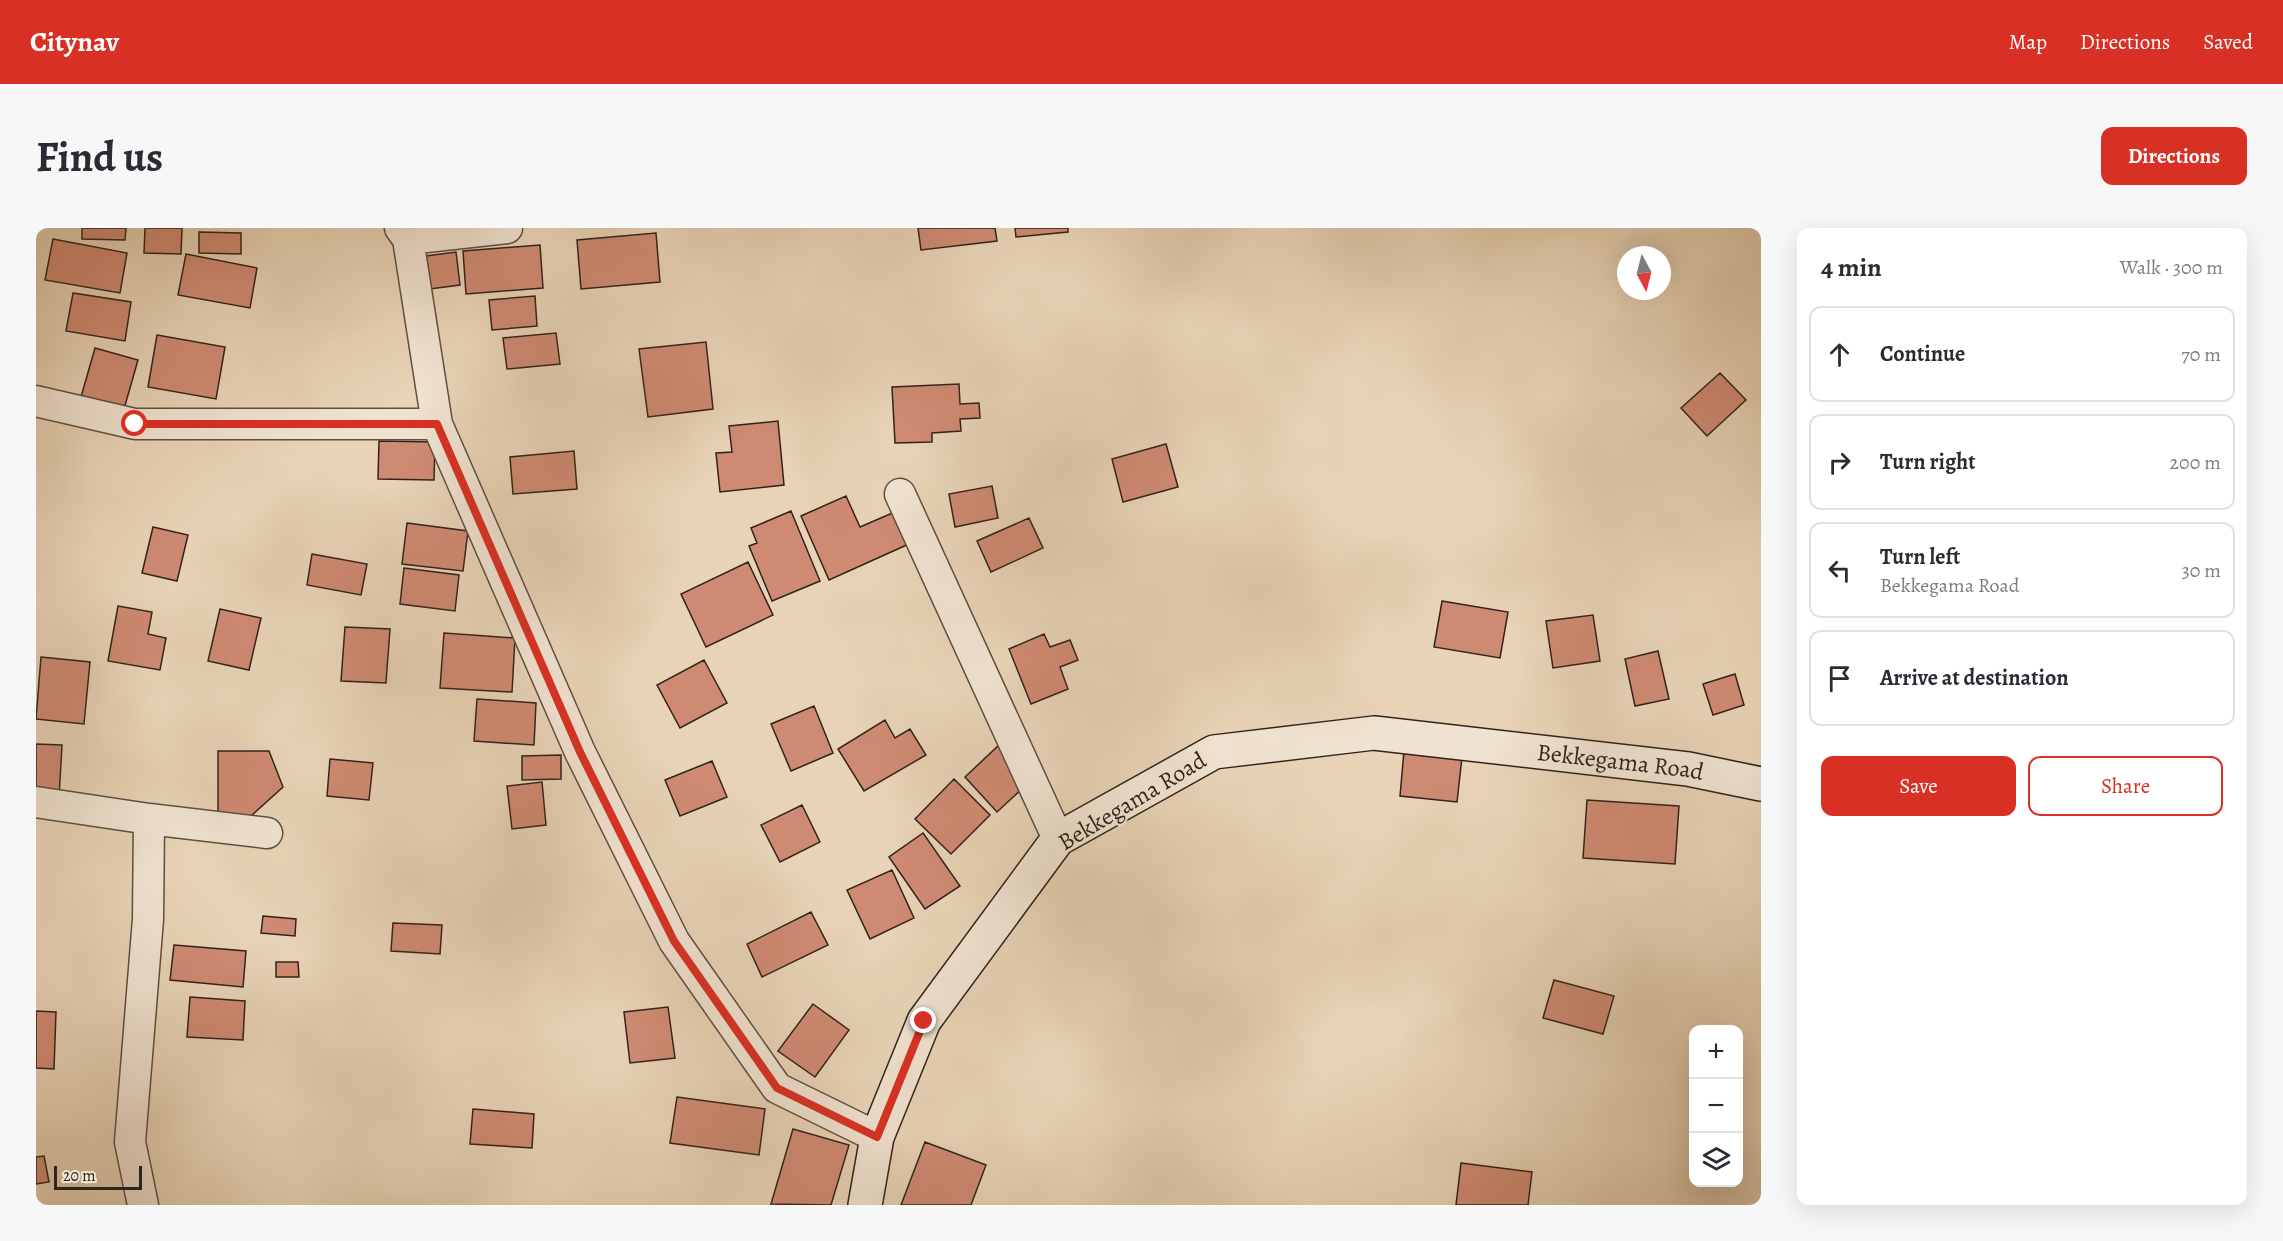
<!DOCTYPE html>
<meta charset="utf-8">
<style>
:root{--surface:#fff;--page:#f7f7f7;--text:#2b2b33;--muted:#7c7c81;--line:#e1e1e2;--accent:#d93025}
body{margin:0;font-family:Alegreya,serif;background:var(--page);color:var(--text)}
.controls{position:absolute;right:18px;bottom:18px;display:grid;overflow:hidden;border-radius:12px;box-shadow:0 6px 24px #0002}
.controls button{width:54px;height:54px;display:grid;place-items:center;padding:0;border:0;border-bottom:2px solid var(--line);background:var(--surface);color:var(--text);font:30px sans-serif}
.compass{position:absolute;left:1581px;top:18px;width:54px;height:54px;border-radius:50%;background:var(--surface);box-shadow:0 6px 24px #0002;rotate:173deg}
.scale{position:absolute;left:18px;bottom:15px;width:88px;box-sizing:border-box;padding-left:6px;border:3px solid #30231c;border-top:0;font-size:16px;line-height:21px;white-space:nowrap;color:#30231c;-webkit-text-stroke:4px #f0e2d0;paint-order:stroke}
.stop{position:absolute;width:18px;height:18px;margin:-14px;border:4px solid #d93025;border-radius:50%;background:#fff}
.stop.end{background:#d93025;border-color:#fff;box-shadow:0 2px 6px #0008}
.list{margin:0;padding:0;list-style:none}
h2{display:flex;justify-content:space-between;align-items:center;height:78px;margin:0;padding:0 24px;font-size:26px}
h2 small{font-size:20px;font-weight:400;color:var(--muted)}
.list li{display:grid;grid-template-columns:39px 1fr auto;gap:18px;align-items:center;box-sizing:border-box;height:96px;margin:0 12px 12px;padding:0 12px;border:2px solid var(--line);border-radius:12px}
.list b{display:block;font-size:22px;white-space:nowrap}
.list p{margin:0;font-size:20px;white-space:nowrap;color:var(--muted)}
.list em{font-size:20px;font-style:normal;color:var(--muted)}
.actions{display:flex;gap:12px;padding:18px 24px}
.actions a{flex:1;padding:14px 0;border:2px solid var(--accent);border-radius:12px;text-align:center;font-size:21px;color:var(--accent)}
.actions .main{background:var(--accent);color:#fff}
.icon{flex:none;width:33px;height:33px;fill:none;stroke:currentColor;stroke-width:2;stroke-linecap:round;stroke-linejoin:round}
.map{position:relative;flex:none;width:1725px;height:977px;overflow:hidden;border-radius:12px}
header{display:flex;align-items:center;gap:36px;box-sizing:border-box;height:84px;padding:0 30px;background:var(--accent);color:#fff}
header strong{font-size:28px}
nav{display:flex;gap:33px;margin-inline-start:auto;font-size:21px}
.intro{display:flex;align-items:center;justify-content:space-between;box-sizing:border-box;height:144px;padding:0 36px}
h1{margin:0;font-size:42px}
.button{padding:15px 27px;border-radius:12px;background:var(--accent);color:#fff;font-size:21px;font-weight:700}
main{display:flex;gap:36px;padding:0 36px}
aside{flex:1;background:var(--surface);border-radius:12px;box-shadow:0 6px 24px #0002}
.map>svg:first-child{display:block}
.building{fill:#cf8a73;stroke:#30231c;stroke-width:1.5}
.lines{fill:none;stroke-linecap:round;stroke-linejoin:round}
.street-casing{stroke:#5e4f42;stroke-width:33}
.secondary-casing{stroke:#30231c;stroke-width:36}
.street{stroke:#f0e2d0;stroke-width:30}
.secondary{stroke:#f0e2d0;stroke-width:33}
.route{stroke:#d93025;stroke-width:8}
.labels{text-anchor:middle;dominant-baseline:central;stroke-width:4.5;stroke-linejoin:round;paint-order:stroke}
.street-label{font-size:24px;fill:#30231c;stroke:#f0e2d0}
</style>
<header>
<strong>Citynav</strong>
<nav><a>Map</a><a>Directions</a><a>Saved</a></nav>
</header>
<div class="intro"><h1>Find us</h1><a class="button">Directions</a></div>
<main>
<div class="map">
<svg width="1725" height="977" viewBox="0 0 1725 977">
<rect width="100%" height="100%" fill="#e8d3b6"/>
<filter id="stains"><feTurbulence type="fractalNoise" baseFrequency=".00333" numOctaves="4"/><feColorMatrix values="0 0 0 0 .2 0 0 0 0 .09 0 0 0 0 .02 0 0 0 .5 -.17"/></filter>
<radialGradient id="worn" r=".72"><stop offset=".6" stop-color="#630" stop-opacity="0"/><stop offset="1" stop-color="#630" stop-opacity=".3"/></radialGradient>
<path class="building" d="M46 0H90L89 12 46 11Z
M109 0H146L145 26 108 25Z
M882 0H959L961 13 885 22Z
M979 0H1032V4L980 9Z
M163 4 205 5V26L163 25Z
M620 5 624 54 545 61 541 12Z
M17 11 91 25 84 65 9 52Z
M504 17 507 60 430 66 427 23Z
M420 24 424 57 394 61 390 28Z
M150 26 221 40 214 80 142 67Z
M37 65 95 74 89 113 30 103Z
M499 68 501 98 456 102 453 72Z
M520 105 524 136 471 141 467 110Z
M121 107 189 119 180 171 112 159Z
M670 114 677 181 612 189 603 121Z
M59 120 102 132 86 188 43 176Z
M1684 145 1710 172 1671 208 1645 180Z
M923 156 924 176 943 175 944 190 924 191 925 203 896 205V214L859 215 856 159Z
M742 193 748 257 684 264 680 225 696 224 693 198Z
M343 213 399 214 398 252 342 251Z
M1130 216 1142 259 1087 274 1076 231Z
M538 223 541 261 477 266 474 229Z
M956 258 962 290 919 299 913 266Z
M810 268 824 299 861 283 875 315 793 352 765 288Z
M755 283 784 353 736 373 713 318 721 315 715 300Z
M993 290 1007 320 955 344 941 313Z
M371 295 432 303 427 343 366 336Z
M117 299 152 307 141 353 106 345Z
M276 326 331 336 325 367 271 357Z
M712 334 737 387 670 419 645 366Z
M368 340 423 347 419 383 364 376Z
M1406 373 1472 384 1464 430 1398 419Z
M82 378 116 384 112 406 130 410 124 442 72 433Z
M184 381 225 390 213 442 172 433Z
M1557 387 1564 433 1517 440 1510 393Z
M309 399 354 401 350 455 305 453Z
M408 405 479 410 476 464 404 460Z
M1008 406 1014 419 1034 412 1042 432 1024 439 1032 461 995 476 973 421Z
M1622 423 1633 471 1599 478 1589 431Z
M5 429 54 434 48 496 0 491Z
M668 432 691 475 644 500 621 457Z
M1699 446 1708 477 1677 487 1667 456Z
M441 471 500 475 498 517 438 513Z
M778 478 797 525 755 543 735 496Z
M849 492 859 510 874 501 890 527 828 563 802 521Z
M0 516 26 517 23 570 0 569Z
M963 517 989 558 961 584 929 549Z
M182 523H233L247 559 215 588H182Z
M1368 523 1426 529 1421 574 1364 568Z
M525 527V551L486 552V528Z
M294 531 337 535 333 572 291 568Z
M676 533 691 569 644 588 629 552Z
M918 551 954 587 915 626 879 591Z
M506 554 510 597 476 601 471 558Z
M1551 572 1643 578 1639 636 1547 630Z
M766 577 784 614 744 634 725 597Z
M887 605 924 658 889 681 853 629Z
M856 642 878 690 834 711 811 662Z
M775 684 792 717 726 749 711 716Z
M227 688 260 691 259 708 225 705Z
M357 695 406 697 404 726 355 723Z
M138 717 210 723 207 759 134 752Z
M240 734H262L263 749H240Z
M1518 752 1578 768 1567 806 1507 790Z
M154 769 209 773 207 812 151 809Z
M777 776 813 802 779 849 742 823Z
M632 779 639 830 594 835 588 784Z
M0 783 20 784 18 841 0 840Z
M641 869 729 881 723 927 634 915Z
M437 881 498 886 496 920 434 916Z
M757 901 813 917 795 977 735 976Z
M889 914 950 937 935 977H865Z
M8 928 13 954 0 956V929Z
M1425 935 1496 944 1492 977H1420Z"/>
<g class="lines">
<g class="street-casing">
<path id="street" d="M364 0 372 11 401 196 544 524 638 713 741 860 841 909
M372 11 471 0
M0 173 99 196H401
M864 266 1022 611
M0 574 113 591
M107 977 94 914 112 691 113 591 231 605"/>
</g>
<g class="secondary-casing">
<g id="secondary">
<path id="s1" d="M829 977 841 909 888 793 1022 611 1178 524 1338 505 1652 541 1725 556"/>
</g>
</g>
<use href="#street" class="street"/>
<use href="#secondary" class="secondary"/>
</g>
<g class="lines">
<path class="route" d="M99 196H401L544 524 638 713 741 860 841 909 888 793"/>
</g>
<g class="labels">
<g class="street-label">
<text stroke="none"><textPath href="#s1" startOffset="1008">Bekkegama Road</textPath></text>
<text transform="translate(1096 573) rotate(-31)">Bekkegama Road</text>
</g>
</g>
<rect width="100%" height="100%" filter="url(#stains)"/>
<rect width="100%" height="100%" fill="url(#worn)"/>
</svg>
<div class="controls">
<button>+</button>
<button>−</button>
<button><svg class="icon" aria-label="layers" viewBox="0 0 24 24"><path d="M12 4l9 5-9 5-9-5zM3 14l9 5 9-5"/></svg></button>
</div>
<svg class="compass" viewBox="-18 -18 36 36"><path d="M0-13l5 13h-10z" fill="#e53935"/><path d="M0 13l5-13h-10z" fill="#7c7c81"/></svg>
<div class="scale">20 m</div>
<div class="stop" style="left:99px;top:196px"></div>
<div class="stop end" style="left:888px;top:793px"></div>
</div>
<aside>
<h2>4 min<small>Walk · 300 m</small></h2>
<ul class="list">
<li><svg class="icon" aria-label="ahead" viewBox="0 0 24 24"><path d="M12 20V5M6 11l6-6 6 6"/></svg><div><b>Continue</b></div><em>70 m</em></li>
<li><svg class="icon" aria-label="right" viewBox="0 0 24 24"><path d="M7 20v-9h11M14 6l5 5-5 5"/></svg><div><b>Turn right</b></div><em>200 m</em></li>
<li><svg class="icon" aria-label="left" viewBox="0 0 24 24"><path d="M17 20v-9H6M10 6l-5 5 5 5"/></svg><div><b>Turn left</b><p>Bekkegama Road</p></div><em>30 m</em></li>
<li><svg class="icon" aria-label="arrive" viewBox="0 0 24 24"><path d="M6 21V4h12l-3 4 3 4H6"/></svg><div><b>Arrive at destination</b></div></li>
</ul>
<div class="actions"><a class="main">Save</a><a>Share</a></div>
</aside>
</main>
